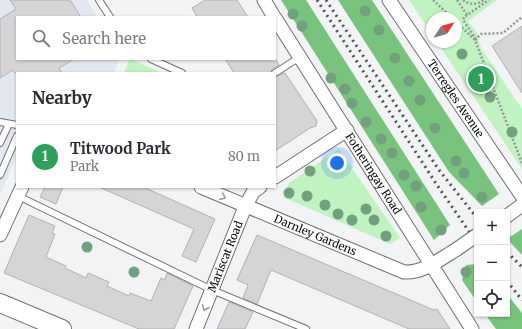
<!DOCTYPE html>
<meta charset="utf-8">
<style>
:root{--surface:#fff;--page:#f7f7f7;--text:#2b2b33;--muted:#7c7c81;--line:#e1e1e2;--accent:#d93025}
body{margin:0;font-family:Merriweather,serif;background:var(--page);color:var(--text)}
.controls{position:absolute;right:12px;bottom:12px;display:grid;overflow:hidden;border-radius:0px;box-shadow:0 1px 3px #0004}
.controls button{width:36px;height:36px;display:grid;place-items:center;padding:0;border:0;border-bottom:1px solid var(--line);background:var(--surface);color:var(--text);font:20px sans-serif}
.compass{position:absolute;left:426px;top:12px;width:36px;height:36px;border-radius:50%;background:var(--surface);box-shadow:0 1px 3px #0004;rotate:54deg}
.you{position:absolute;left:337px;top:163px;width:14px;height:14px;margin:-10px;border:3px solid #fff;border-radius:50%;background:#1a73e8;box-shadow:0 0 0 6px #1a73e833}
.badge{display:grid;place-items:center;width:26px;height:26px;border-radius:50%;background:var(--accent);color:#fff;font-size:13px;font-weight:700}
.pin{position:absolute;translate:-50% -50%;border:2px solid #fff;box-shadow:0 1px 4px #0006}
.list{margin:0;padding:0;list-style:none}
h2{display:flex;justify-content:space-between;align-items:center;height:52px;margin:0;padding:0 16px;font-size:17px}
h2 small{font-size:13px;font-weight:400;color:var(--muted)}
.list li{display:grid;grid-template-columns:26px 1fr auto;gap:12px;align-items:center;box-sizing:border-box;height:64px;padding:0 16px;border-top:1px solid var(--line)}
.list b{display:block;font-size:15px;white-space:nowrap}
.list p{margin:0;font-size:13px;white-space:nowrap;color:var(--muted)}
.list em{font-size:13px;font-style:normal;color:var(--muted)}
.icon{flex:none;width:22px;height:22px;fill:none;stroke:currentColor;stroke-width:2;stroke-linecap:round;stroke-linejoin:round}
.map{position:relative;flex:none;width:522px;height:329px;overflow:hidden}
.search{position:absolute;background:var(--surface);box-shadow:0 1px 3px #0004;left:16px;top:16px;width:260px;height:44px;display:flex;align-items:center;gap:10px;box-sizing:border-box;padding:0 14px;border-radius:0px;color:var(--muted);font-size:15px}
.panel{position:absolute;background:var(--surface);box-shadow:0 1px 3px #0004;left:16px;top:72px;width:260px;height:116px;border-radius:0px}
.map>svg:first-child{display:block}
.built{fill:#e3e7ef}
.green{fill:#bff3c0}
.forest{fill:#79c47d}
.building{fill:#d5d5d7;stroke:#b1b1b3}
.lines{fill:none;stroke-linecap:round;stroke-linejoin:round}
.service-casing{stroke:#6f7072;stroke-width:8}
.minor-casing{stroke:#6f7072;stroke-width:15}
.secondary-casing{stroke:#6f7072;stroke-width:20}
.path{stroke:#959698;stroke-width:2.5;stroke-dasharray:2 2;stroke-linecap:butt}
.service{stroke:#fff;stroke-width:6}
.minor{stroke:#fff;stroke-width:13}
.secondary{stroke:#fff;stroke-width:18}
.rail{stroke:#515253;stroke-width:3;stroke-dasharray:2 4;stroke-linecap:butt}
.minor-bridge-casing{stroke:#6f7072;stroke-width:15;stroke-linecap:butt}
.minor-bridge{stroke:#fff;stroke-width:13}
.tree{fill:#71a07d}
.oneway{stroke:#9d9e9e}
.labels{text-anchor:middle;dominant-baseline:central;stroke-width:3.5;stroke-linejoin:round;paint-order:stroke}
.street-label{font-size:11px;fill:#0b0c0c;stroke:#f2f3f5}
</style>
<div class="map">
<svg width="522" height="329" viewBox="0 0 522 329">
<rect width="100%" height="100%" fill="#f2f3f5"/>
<path class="built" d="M0 0H87L97 17H17V59H119L114 73H17V155L0 195Z"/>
<path class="green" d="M409 0H497L468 21 477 33 481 48 522 109V169L437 42H456V18H432V34Z
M130 59 162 73H124Z
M339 149 400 238 390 244 283 197 289 183Z"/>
<path class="forest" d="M281 0H306L450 225 434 240Z
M338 0H372L499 194 482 206 449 172Z
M522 229V255L507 239Z
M477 264V302L462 280 466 265Z
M507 294 522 313V329H496L485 314H507Z"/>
<path class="building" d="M10 0H70L81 17H17V59H74L59 68 62 73H15L13 70 0 78V19L16 9Z
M205 0H237L248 17H197L192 8Z
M522 26V93L492 46Z
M275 58 279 65 272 69 271 73H234L225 59Z
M284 73H285L317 121 316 126 310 128 275 151V77Z
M45 187H63L56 204 40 197Z
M99 187H143L215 219 196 262 182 256 194 229Z
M29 215 55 226 52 233 55 234 46 257 66 266 65 268 86 278 88 273 109 282 107 286 129 296 130 293 151 301 161 278 165 280 167 273 193 286 174 329H139L4 273Z
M257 235 434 310 437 309 450 329H409L271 270 257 304 243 298 248 285 237 280Z
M229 302 253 312 245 329H217Z"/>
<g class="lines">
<g class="service-casing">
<path id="service" d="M99 0 110 17
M151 59 182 73
M275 73 300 57
M0 122 17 125
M0 143 9 124
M0 175 17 136
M18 196 212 290 306 329"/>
</g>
<g class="minor-casing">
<g id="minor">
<path d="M264 0 274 17"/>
<path id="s1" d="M389 0 522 196"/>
<path id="s2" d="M275 18 472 329"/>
<path d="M275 177 347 130"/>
<path id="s3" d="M201 187 404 272C424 273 440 259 457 249"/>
<path d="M507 216 522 205"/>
<path d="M0 235 22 187"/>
<path id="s4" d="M196 329 245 207 253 192 260 187"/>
</g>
</g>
<g class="secondary-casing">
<path id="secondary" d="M0 303 62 329"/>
</g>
<path class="path" d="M433 0 452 18
M457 0 467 15 489 0
M463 0C470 5 477 5 484 0
M467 15 464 17 463 20 476 39
M456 22 475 40 522 163
M475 40 481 34 503 33 522 17"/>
<use href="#service" class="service"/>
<use href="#minor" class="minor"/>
<use href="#secondary" class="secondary"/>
<path class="rail" d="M317 0 437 185 477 243
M326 0 439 170 477 218
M507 252 522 267
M507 281 522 300"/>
<g class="minor-bridge-casing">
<path id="minor-bridge" d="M457 249 477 235"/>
</g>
<use href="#minor-bridge" class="minor-bridge"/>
</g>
<g class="tree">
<circle cx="365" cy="11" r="5.5"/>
<circle cx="293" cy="14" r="5.5"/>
<circle cx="302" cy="26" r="5.5"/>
<circle cx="379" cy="30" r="5.5"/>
<circle cx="462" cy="54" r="5.5"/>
<circle cx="395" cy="58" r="5.5"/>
<circle cx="331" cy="78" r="5.5"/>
<circle cx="409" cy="81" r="5.5"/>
<circle cx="345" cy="89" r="5.5"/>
<circle cx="490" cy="97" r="5.5"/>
<circle cx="420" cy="100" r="5.5"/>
<circle cx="352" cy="103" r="5.5"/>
<circle cx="366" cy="122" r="5.5"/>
<circle cx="435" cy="128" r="5.5"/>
<circle cx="512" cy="132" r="5.5"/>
<circle cx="381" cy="139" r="5.5"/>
<circle cx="392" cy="153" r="5.5"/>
<circle cx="336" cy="159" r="5.5"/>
<circle cx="456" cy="161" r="5.5"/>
<circle cx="310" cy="171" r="5.5"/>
<circle cx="464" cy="173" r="5.5"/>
<circle cx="404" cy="175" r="5.5"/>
<circle cx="416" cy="186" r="5.5"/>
<circle cx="289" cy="193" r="5.5"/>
<circle cx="307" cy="196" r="5.5"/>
<circle cx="482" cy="197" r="5.5"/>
<circle cx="325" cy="205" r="5.5"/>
<circle cx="421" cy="207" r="5.5"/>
<circle cx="366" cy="209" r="5.5"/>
<circle cx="338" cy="214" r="5.5"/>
<circle cx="352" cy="220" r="5.5"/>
<circle cx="374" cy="220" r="5.5"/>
<circle cx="441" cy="230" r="5.5"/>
<circle cx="386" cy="236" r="5.5"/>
<circle cx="87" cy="247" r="5.5"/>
<circle cx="134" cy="272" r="5.5"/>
<circle cx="466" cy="272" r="5.5"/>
</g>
<defs><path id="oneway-chevron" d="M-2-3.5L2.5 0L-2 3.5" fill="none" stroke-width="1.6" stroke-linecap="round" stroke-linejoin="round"/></defs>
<g class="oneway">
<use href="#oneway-chevron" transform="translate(223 197) rotate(24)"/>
<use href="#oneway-chevron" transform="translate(205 308) rotate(113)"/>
</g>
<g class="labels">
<g class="street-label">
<text stroke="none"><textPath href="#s1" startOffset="119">Terregles Avenue</textPath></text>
<text stroke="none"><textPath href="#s2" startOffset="184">Fotheringay Road</textPath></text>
<text stroke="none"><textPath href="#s3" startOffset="124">Darnley Gardens</textPath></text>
<text stroke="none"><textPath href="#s4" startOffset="78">Mariscat Road</textPath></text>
</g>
</g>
</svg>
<div class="controls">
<button>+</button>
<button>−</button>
<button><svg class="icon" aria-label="locate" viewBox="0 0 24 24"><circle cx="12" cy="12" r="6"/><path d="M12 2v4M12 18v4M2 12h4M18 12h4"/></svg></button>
</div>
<svg class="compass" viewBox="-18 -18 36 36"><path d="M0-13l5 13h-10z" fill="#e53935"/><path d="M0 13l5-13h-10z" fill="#7c7c81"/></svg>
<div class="you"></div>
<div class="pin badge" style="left:481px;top:79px;background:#2e9e5b">1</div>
<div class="search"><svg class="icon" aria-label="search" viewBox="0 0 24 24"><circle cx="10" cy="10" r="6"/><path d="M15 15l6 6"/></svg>Search here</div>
<section class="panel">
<h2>Nearby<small></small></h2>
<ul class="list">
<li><span class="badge" style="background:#2e9e5b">1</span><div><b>Titwood Park</b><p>Park</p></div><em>80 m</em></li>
</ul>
</section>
</div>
